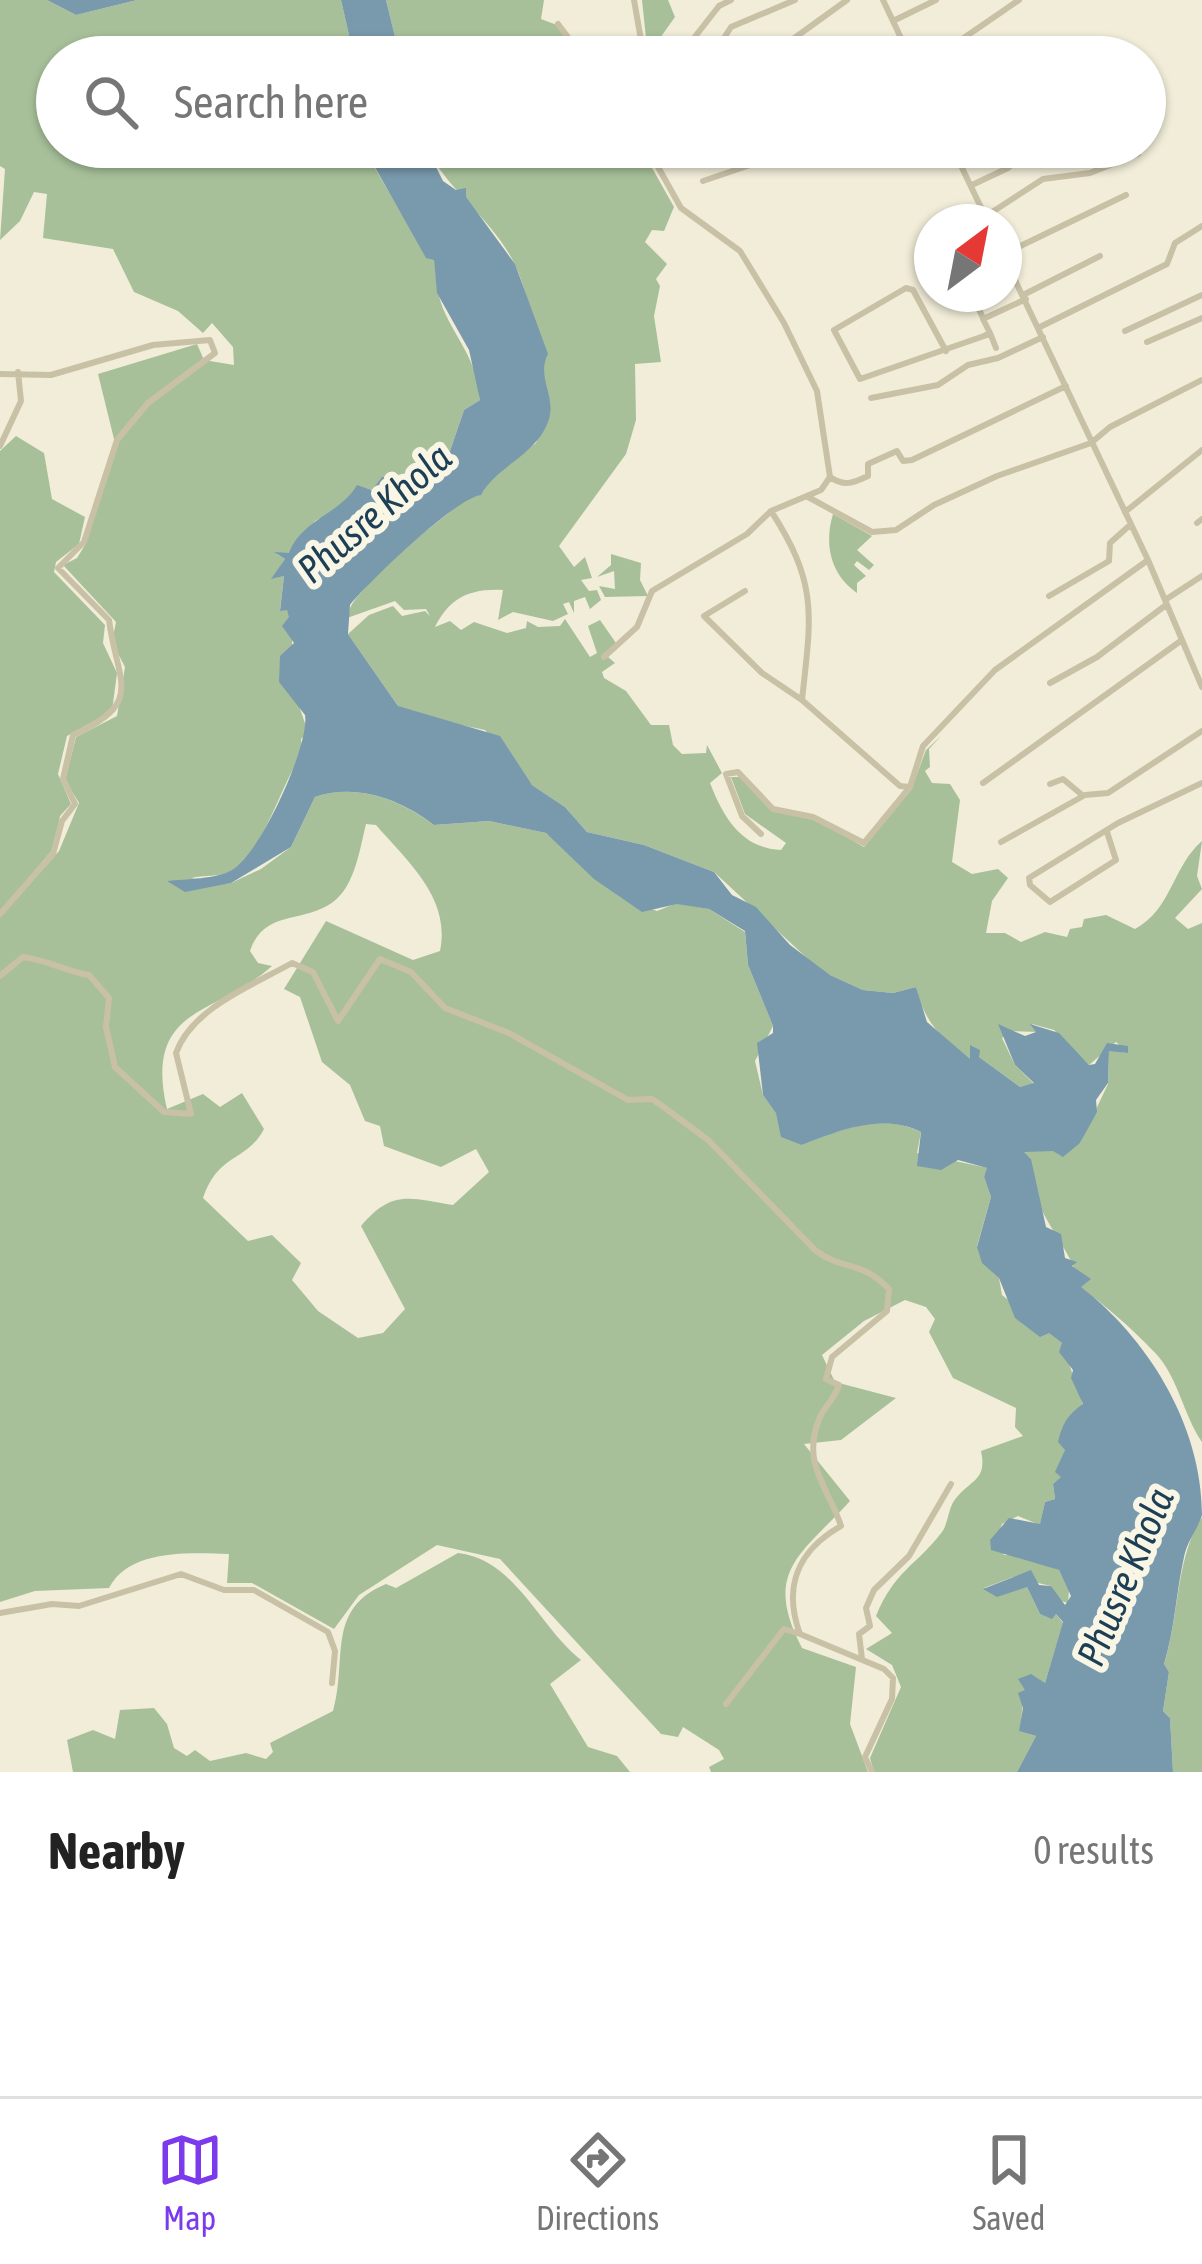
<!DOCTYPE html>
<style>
:root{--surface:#fff;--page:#f6f6f6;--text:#222;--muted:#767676;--line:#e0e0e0;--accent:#7c3aed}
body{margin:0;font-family:"Asap Condensed",sans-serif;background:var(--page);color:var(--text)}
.compass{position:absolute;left:914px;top:204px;width:108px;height:108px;border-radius:50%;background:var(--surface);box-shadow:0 3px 9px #0004;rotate:32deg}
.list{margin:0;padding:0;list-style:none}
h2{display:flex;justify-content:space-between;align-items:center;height:156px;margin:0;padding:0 48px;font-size:51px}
h2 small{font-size:39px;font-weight:400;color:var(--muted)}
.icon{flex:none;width:66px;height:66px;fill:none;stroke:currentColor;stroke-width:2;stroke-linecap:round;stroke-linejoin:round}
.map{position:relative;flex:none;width:1202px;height:1772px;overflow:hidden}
.search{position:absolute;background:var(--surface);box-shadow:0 3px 9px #0004;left:36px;right:36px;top:36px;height:132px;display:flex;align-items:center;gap:30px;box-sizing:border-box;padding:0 42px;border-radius:66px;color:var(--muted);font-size:45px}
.sheet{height:324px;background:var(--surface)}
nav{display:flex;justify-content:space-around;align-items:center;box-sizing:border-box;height:168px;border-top:3px solid var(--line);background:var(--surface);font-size:33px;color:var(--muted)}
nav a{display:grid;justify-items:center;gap:6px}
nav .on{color:var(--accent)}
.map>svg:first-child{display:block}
.green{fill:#a7c09a;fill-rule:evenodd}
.water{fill:#799aad}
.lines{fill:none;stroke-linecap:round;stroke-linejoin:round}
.street{stroke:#c9c1a6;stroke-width:6}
.labels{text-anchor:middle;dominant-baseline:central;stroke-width:12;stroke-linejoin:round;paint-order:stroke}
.water-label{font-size:39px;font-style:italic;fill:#1d3f55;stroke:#f9f6e5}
</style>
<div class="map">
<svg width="1202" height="1772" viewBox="0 0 1202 1772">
<rect width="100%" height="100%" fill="#f1edd9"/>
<path class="green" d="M0 0H47L76 15 137 0H341L354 57H57V147H371L372 163 422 249 434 259C436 271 436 286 439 296 447 330 478 355 480 400L464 410 448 457 400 477 382 478 373 490 358 486 341 508 315 521 289 554H277L285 559 273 578 284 576 280 610 287 609 290 617 297 700 308 732 301 739 302 754C281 783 262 858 229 872 219 877 203 875 192 878L209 886 231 883 261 869 291 847 315 797C356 783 399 799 434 825L489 821 546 833 622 898 657 911 677 903 709 909 745 932 748 965 773 1026 755 1061 763 1095 802 1145C841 1129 881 1113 921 1132L917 1153 988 1168 984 1177 991 1197 977 1246 999 1278 1002 1295 1062 1343 1083 1405 1068 1422 1062 1477 1053 1484 1055 1499 1045 1502 1040 1525 1018 1516 1002 1524 997 1537 1004 1555 1017 1554 1059 1570 1069 1590 1068 1603 1057 1600 1051 1586 1013 1577 984 1588 1027 1587 1040 1614 1051 1618 1056 1614 1063 1623 1045 1683 1024 1692 1020 1731 1036 1736 1017 1772H874L870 1758 901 1687 892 1665 866 1649 892 1633 876 1616C895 1570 915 1567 942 1532 949 1522 948 1506 957 1497 973 1479 987 1479 981 1451L1023 1436 1015 1427 1016 1408 953 1378 929 1332 935 1319 926 1307 905 1300 864 1321 822 1355 835 1382 896 1398 841 1440 804 1444 850 1501C801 1555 762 1571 802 1648L856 1667 850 1724 868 1772H711L709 1767 724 1759 719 1750 683 1727 678 1737 661 1734 500 1559 437 1545 359 1595 334 1629 252 1583H227L229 1554C192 1553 130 1548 109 1588L35 1591 0 1602V917L59 851 79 803 65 780 76 737 117 716 125 667 112 642 116 622 63 565 77 558 85 545 116 447 98 374 197 344 204 360 234 365 233 347 212 323 203 333 178 311 134 292 113 249 43 238 47 194 34 192 20 221 0 240 5 169 0 166ZM366 824 376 825C408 862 451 898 440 951L413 960 326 921 284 989 300 997 322 1062 350 1085 365 1121 380 1126 384 1146 441 1167 476 1149 489 1172 453 1205C410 1198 392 1189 361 1226L405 1309 383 1333 358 1338 318 1311 292 1280 301 1263 272 1235 248 1241 203 1198C219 1152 246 1163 264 1129L242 1093 220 1107 203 1094 167 1109C143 1005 217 1016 272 966L258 963 250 951C264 909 303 924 333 902 355 886 360 848 366 824Z
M386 0H544L541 19 557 25 581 57H400Z
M642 0H668L675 17 660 38 658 57H648Z
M426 147H599L614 165 651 166 674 207 664 231 652 230 645 242 667 264 656 279 660 286 654 316 661 362 635 364 636 420 626 454 559 546 574 567 585 557 592 578 581 580 589 591 597 590 601 600 590 609 585 597 574 601V613L569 602 563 604 568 614 553 621 513 612 498 620 503 590C466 588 448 601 435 627L450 621 461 630 474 622 507 633 526 628 527 621 538 627 560 626 565 619 590 657 597 653 588 626 600 620 616 643 608 657 615 663 602 672 604 678 626 691 651 725H669L673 745 682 754 706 753 707 745 722 773 710 783C724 819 742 848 781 850L786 843 745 814 731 777H740L772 810 817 820 864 847 911 790 926 750 941 736 929 749 930 767 925 771 932 783 950 784 960 800 952 862 972 874 998 869 1008 878 992 901 986 933H1005L1021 942 1045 932 1067 937 1070 929 1082 927 1084 919 1106 915 1135 929C1172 909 1172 867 1202 841L1197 876 1202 889 1175 918 1188 929 1202 923V1442C1184 1416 1179 1381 1158 1356 1137 1333 1104 1304 1080 1287 1072 1243 1027 1213 1031 1159L1022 1151H1053L1080 1143 1108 1084 1109 1050 1128 1053 1116 1042 1089 1065 1054 1030 1032 1024 1037 1032 1009 1031 1002 1038 1015 1065 1034 1084 1020 1087 979 1057 972 1061C942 1040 924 1022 916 987L893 993 863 990 821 971 714 872 644 845 587 832 565 807 532 785 485 730 418 716 398 706 348 634 369 615 393 606 402 616 425 611 430 616 426 609 404 610 395 601 347 618C351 596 369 590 376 571L536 443 549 406 540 369 547 354C530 325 528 287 511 257 487 215 448 190 426 147Z
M16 436 44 453 52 499 85 517 79 544 56 562 54 572 105 625 103 643 117 673 112 711 67 736 58 774 71 804 60 816 54 848 0 912V451Z
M833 514 872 536 857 550 874 565 869 570 857 561 854 565 866 576 857 583V593C830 574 824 544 833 514Z
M611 554 641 563 640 580 648 596 605 597 599 586 615 589 614 571 597 577 611 565Z
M1202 1517V1772H1173L1170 1718 1163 1711 1169 1672 1164 1664C1179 1618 1176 1556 1202 1517Z
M458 1553C515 1559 539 1627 581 1660L550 1684 588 1747 617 1756 630 1772H73L67 1740 93 1730 115 1739 120 1710 154 1708 167 1724 174 1748 187 1756 195 1750 210 1761 246 1753 266 1759 273 1752 270 1743 333 1711C348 1660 325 1609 386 1584L396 1588Z"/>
<path class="water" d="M47 0H137L76 15Z
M341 0H386L400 57H354Z
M371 147H426L443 181 456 190 466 188V197L515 264 548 354C536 377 556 395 549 419 538 455 496 466 481 495 454 499 368 583 350 605L348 634 398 706 500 736 532 785 565 807 587 832 644 845 714 872 732 895 756 907 790 945 830 975 863 990 893 993 916 987 927 1022 970 1059V1045L980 1050 979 1057 1020 1087 1034 1083 1015 1065 998 1024 1025 1036 1036 1032 1030 1024 1059 1033 1089 1065 1095 1064 1107 1043 1128 1046V1053L1109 1051 1108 1083 1096 1100 1097 1112 1080 1143 1063 1157 1053 1151 1024 1152 1031 1159 1046 1227 1061 1234 1065 1258 1077 1262 1072 1266 1091 1279 1081 1287C1145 1336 1202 1423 1202 1515 1198 1529 1187 1541 1184 1557 1176 1593 1175 1628 1164 1664L1169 1672 1163 1711 1170 1718 1173 1772H1017L1036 1736 1019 1731 1023 1708 1018 1693 1025 1690 1018 1679 1031 1674 1045 1683 1063 1622 1056 1614 1052 1619 1040 1614 1027 1587 997 1597 983 1589 1031 1570 1039 1585 1051 1586 1065 1605 1071 1596 1059 1570 991 1550 990 1540 1009 1518 1040 1524 1045 1502 1055 1499 1053 1484 1061 1477 1055 1472 1065 1450 1058 1442C1062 1424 1068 1414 1083 1404L1071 1378 1073 1370 1059 1352 1062 1343 1049 1333 1040 1337 1015 1318 999 1278 982 1263 977 1247 991 1197 984 1177 987 1168 958 1160 941 1170 917 1166 921 1132C882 1113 840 1130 802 1145L781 1137 776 1113 763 1095 757 1043 773 1033V1026L748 965 745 931 709 909 677 904 642 912 594 879 546 833 489 821 434 825C400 799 356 783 315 797L291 847 231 883 185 892 167 881C185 879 217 879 232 870 261 853 310 744 305 715L279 682 280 656 294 643 282 626 289 617 287 610 280 611 284 576 271 579 285 559 274 552 289 553C301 520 340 514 357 485L372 490 382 477H400L448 457 464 410 480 400 469 350 437 293 434 260 426 258 372 162Z"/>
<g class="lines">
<path class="street" d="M634 0 644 57
M883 0 910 57
M893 21 936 0
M558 24 583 57
M724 38 731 27 795 0
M690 43 719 6 731 0
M768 57 847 0
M936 57 1019 0
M952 147 988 222
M960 163 983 147
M703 181 753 164 760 147
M972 185 1008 168 1032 147
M986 216 1043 179 1090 173 1138 154
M1004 254 1126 195
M1004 257 1148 560 1202 687
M972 294 983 318
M1023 295 1100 256
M1040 327 1167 264 1175 243 1202 226
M1125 331 1202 295
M990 333 996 348
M1147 342 1202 318
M946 351 913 290 906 288 834 330 860 379 984 336 990 333 983 319 1026 299
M0 374 51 375 153 345 210 340 215 353 148 403 117 440 84 542 58 568 109 620C117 683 146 702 73 735L63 779 75 804 62 821 53 854 0 914
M871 398 938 385 968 365 998 358 1043 337
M0 446 21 401 18 372
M830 477C844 487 853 483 868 476V464L897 451 903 461 912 460 1066 386
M808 497 872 532 896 530 934 505 997 476 1091 443 1110 427 1202 380
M771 511C819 585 811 616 802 700L900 786 910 787 923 746 995 670 1148 560
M1125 512 1202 450
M1197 523 1202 519
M745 591 704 616 762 673 802 700
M1049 596 1109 561 1110 543 1130 525
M1165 600 1202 576
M604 657 637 627 652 591 747 534 771 511 821 490 830 477 817 391 784 323 740 251 681 208 653 158 660 147
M1050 683 1097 657 1166 605
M983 783 1182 640
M1050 784 1063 779 1081 794
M1107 832 1116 860 1050 902 1030 885 1029 878 1118 823 1202 783
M761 834 742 816 726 774 738 772 773 809 813 817 864 843 910 787
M1001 842 1085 795 1108 793 1202 731
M0 976 23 957C48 960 64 971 89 975L109 998 106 1027 115 1067 164 1112 191 1114 176 1053C192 1008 253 985 292 963L313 972 338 1021 380 959 411 972 445 1008 509 1033 628 1100 652 1099 665 1108 708 1140 815 1250C844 1272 860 1259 889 1289L887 1311 832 1357 826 1379 839 1385C835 1398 825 1406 820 1417 800 1464 829 1488 841 1526 797 1551 783 1588 800 1634L884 1669 893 1678 892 1699 865 1757 872 1772
M0 1613 52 1604 79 1606 181 1574 224 1590H254L328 1632 335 1651 332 1683
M862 1659 859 1634 870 1626 866 1608 874 1590 909 1556 951 1484
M726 1704 784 1629 800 1634"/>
</g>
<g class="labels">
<g class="water-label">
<text transform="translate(374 513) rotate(-41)">Phusre Khola</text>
<text transform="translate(1125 1577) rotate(-67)">Phusre Khola</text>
</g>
</g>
</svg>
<svg class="compass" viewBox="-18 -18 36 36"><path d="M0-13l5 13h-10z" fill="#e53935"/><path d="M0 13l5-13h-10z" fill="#767676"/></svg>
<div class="search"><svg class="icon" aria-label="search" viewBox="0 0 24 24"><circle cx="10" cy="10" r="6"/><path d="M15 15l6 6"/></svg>Search here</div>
</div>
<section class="sheet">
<h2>Nearby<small>0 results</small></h2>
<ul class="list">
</ul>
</section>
<nav>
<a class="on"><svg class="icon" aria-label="map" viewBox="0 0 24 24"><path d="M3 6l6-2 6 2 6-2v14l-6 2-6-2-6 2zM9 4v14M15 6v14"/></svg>Map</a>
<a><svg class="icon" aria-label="directions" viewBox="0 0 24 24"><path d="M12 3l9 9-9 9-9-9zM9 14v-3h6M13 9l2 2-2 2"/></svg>Directions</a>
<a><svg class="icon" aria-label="saved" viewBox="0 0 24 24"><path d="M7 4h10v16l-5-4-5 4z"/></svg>Saved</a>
</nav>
